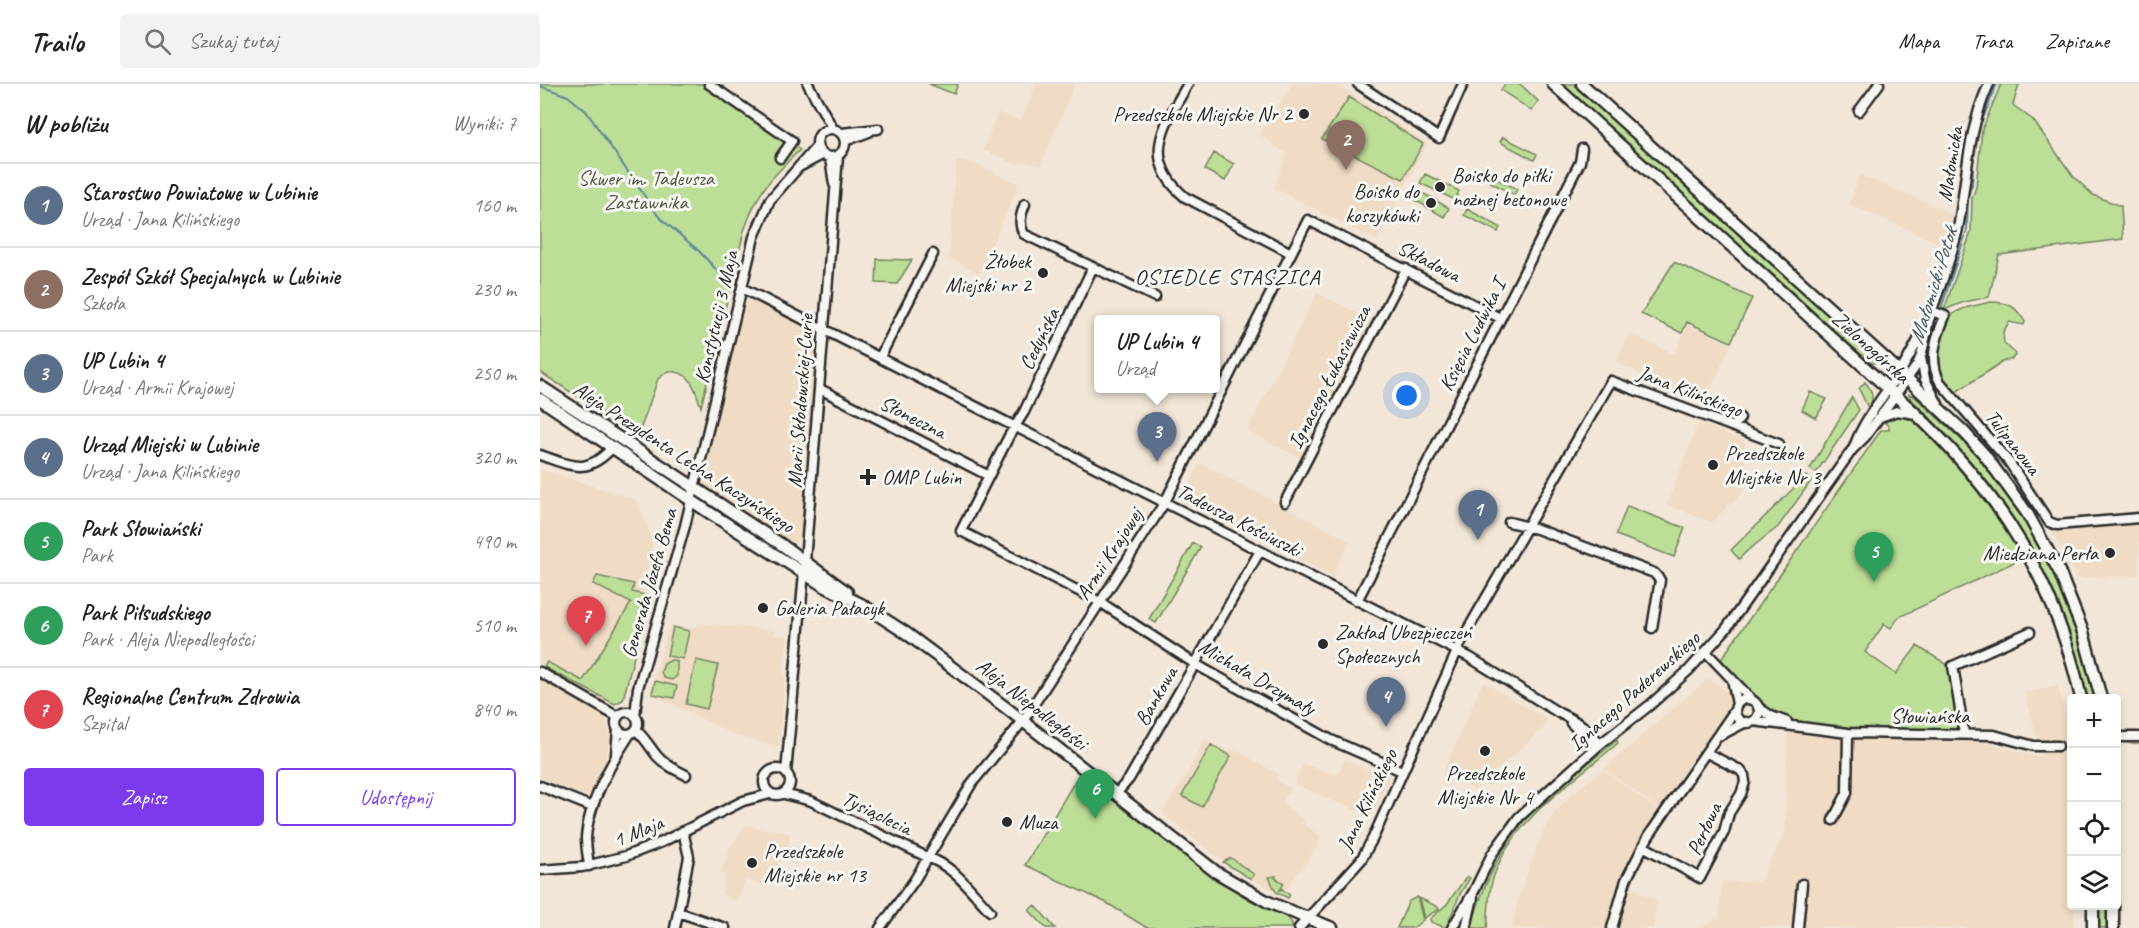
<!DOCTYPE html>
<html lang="pl">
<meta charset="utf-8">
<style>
:root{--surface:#fff;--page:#f2f2f2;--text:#222;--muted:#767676;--line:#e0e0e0;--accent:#7c3aed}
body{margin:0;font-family:Caveat,sans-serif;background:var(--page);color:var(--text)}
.controls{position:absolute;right:18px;bottom:18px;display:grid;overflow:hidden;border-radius:6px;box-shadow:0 3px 9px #0003}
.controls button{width:54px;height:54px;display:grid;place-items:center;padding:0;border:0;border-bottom:2px solid var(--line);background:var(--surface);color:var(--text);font:30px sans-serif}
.you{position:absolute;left:867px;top:312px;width:21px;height:21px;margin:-15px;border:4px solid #fff;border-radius:50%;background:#1a73e8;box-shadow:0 0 0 9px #1a73e833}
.badge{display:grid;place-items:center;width:39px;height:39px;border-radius:50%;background:var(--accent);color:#fff;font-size:20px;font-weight:700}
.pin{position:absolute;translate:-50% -50px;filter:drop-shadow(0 2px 3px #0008)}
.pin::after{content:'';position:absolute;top:32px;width:21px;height:18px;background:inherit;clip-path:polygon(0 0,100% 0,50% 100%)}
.popup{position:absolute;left:554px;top:231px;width:126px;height:78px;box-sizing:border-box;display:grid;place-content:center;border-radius:6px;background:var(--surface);filter:drop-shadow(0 2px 4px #0005);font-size:20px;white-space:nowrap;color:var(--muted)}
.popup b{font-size:22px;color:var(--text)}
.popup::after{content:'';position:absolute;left:50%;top:100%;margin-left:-12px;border:12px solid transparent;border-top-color:var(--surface)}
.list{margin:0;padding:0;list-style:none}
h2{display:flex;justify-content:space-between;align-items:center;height:78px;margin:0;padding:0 24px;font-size:26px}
h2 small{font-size:20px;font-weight:400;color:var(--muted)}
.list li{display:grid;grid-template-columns:39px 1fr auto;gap:18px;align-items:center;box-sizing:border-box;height:84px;padding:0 24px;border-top:2px solid var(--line)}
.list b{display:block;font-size:22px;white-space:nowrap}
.list p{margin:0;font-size:20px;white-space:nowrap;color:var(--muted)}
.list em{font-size:20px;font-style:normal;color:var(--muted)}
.actions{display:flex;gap:12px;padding:18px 24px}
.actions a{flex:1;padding:14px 0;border:2px solid var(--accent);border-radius:6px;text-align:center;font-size:21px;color:var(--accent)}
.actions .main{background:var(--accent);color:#fff}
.icon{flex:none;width:33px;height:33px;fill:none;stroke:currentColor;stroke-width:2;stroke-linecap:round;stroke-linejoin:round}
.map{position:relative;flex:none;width:1599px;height:844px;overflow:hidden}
header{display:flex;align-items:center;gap:36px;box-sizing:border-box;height:84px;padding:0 30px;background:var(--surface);border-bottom:2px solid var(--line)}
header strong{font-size:28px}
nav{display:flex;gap:33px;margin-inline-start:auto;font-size:21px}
.search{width:420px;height:54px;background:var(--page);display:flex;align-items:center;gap:15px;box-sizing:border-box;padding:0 21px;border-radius:6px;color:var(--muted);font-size:22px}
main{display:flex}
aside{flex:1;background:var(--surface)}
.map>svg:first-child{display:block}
.built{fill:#f0dbc5}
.green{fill:#bdde97;stroke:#748461;stroke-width:1.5}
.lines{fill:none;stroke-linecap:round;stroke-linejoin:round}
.stream{stroke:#5e8798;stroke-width:2}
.minor-casing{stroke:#2b2b2b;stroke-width:13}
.major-casing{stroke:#2b2b2b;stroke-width:15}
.minor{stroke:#f6f6f2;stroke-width:8}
.major{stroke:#f6f6f2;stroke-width:10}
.poi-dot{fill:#2b2b2b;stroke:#f6f6f2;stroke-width:2}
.labels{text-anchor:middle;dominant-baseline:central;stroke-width:6;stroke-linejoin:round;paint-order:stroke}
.poi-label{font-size:21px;fill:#2b2b2b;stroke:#f6f6f2;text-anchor:start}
.street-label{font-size:21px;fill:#2b2b2b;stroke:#f6f6f2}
.park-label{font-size:21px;fill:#505846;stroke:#f6f6f2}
.neighbourhood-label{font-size:22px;letter-spacing:1.5px;fill:#2b2b2b;stroke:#f6f6f2}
.water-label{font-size:22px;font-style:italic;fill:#445962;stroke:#f6f6f2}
</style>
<header>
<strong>Trailo</strong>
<div class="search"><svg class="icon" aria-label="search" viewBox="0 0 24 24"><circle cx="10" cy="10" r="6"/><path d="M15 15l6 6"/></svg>Szukaj tutaj</div>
<nav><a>Mapa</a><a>Trasa</a><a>Zapisane</a></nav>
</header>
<main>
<aside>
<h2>W pobliżu<small>Wyniki: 7</small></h2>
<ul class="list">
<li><span class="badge" style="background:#5c6f8a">1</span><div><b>Starostwo Powiatowe w Lubinie</b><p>Urząd · Jana Kilińskiego</p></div><em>160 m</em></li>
<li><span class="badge" style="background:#8d6e63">2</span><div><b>Zespół Szkół Specjalnych w Lubinie</b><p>Szkoła</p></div><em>230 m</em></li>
<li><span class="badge" style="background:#5c6f8a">3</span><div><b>UP Lubin 4</b><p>Urząd · Armii Krajowej</p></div><em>250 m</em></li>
<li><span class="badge" style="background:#5c6f8a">4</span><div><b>Urząd Miejski w Lubinie</b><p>Urząd · Jana Kilińskiego</p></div><em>320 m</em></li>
<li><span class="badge" style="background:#2e9e5b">5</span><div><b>Park Słowiański</b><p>Park</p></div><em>490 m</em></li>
<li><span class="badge" style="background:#2e9e5b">6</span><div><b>Park Piłsudskiego</b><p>Park · Aleja Niepodległości</p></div><em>510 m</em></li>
<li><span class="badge" style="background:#e0444e">7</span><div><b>Regionalne Centrum Zdrowia</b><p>Szpital</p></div><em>840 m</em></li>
</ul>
<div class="actions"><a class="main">Zapisz</a><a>Udostępnij</a></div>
</aside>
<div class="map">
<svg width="1599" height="844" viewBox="0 0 1599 844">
<rect width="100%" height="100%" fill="#f2e6d8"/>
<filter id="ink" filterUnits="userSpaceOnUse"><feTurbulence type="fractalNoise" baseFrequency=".0167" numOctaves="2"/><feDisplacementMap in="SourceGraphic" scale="12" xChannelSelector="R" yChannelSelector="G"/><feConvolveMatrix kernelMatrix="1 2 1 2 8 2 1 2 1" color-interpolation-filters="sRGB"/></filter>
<g filter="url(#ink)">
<path class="built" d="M496 0H535L501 81 487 78 476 80 443 66 458 28 481 37Z
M752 0H796L887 59 836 156 734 104 747 70 720 51Z
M416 78H430L479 100 439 190 409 174Z
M1320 91 1412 130 1406 162 1309 120Z
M777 209 833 237 764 376 707 347Z
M214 217 221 218 271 244 277 248 279 254 264 450 259 456 253 458H246L168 407 162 395V388L200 228 208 218Z
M1148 241 1191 260 1163 321 1076 278 1089 249 1134 270Z
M1158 339 1205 357V405L1172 438 1127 421Z
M660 379 810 457 792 492 642 416Z
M0 385 96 416 113 456 81 614 73 616 65 632 70 652 65 681 52 710 46 712 0 694Z
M1599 441V492L1537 494 1512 447Z
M158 540 234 546V551L248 552 244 578 243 591H245L239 663 196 652 110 609 128 545 134 542 152 545Z
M1171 596 1192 611 1190 623 1120 725 1064 685 1165 597Z
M943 598 1008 636 1004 644 935 706 902 691Z
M1518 601 1529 653 1532 822H1534V844L1162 843 1179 833 1182 797 1220 798 1245 749 1248 647 1303 654 1451 659 1491 672H1502L1485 609Z
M665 655 687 667 696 666 738 690 735 695 751 705 741 719 765 737 764 740 781 753 777 763 742 810 710 794 679 774 622 729 646 692Z
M805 676 849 694 832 733 754 700 763 680 797 691Z
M1063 686 1119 727 1091 771 1079 797 1117 817 1113 844H972L977 819 1000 754 1014 729 1032 710Z
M205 742 250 749 249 759 227 803 206 795 197 817 181 810 186 791 182 790V787L188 766Z"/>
<path class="green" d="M0 0H163L260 66C230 95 218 106 204 147L161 323C154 303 153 288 128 287L118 295 98 352 0 288Z
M389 0H418L414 10Z
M965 0H980L998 17 992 27 961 6Z
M1015 0H1035L1319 257 1335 278 1333 280 1237 200Z
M1461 0H1479L1473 21 1493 36 1533 92 1553 111 1581 122 1583 155 1459 171 1449 213 1424 218 1404 226 1431 148 1432 114 1436 103 1442 46Z
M809 13 883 60 863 95 782 55Z
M963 53 997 70 994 76 960 58Z
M674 69 694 80 685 97 665 86Z
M943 88 977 105 974 111 941 93Z
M885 90 919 107 915 116 880 99Z
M877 106 909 124 904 133 873 115Z
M927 125 960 143 958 148 924 131Z
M337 175 372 176 357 200 336 199Z
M1134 178 1212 214 1191 258 1147 238 1142 249 1101 230Z
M1451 218C1468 218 1476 222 1485 238L1484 241 1469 238 1463 248 1464 259 1476 270 1472 275 1464 277 1413 310C1395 287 1393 272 1405 245 1407 241 1408 235 1411 232 1419 223 1439 221 1451 218Z
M1325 298C1333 307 1334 315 1329 326L1319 305Z
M1270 308 1287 315 1276 334 1262 326Z
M1369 310 1374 312C1401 338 1432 363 1456 392 1485 427 1519 488 1533 531 1542 558 1549 587 1557 614H1545L1497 478 1481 449 1446 398 1398 345 1387 330 1370 314Z
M1312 313 1319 326 1276 389 1270 385Z
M1362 332C1376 336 1385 348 1394 357 1432 395 1456 429 1483 474L1359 533 1351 544 1344 540 1325 568 1356 590 1377 562 1408 581 1418 639 1415 646 1310 645 1244 635 1227 626 1180 577 1341 346H1349V342L1345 339C1350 333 1356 332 1362 332Z
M1266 392 1271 397 1238 443 1207 467 1199 475 1191 466Z
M1087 422 1145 444 1134 473 1076 451Z
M653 459 661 463 616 539 609 535Z
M57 492 94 500 92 508 109 512 83 616 75 620 4 583 7 578 43 597 91 519 53 500Z
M133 543 149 547 143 575 127 572Z
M131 576 137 577V592L132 596 124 594 121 588 124 580Z
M156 576 178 581 167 625 146 620Z
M115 597 137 602 134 614 112 610Z
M1077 656 1078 659C1033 698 969 737 952 798 948 812 949 829 947 844H931C943 800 961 761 993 727 1018 701 1049 679 1077 656Z
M671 661 691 672 662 723 642 712Z
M539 690 673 793 710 816 748 834 752 839V844H607L567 819 485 781Z
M691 774 712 789 714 791 711 795 683 778Z
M736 792 735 794 744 799 740 806 742 805 750 811 748 814 736 808 729 793Z
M927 792 930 794 920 810 906 844 891 838 890 835 907 820Z
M877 813 883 836 873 844H857L869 817Z
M879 814 898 823 899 825 884 834Z
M495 821 515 844H506L489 826Z
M1558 822H1568L1569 844H1558Z"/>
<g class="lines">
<path class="stream" d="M0 2 28 12 46 27 119 133 159 167 183 193
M1400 228 1427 146 1428 110 1432 101 1434 64 1438 46 1457 0
M1398 233C1388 261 1378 280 1399 306"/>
<g class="minor-casing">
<path id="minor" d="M169 0 252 57 240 74
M268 0 293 45
M648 0C624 41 600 75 645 113L751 169
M818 0 899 54 923 0
M1319 27 1339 0
M277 59a14 14 0 1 1 28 0a14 14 0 1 1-28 0Z
M302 49 338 45
M305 57 329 48
M290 74 294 100
M261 82 282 71
M485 120C481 130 478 140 484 150L615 213
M553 183 484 328 469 352 421 447 560 518 655 580 791 656 862 687
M202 204 929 573 1019 629C1034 636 1052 645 1059 661
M1392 227 1405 232C1396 254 1388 275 1400 298L1469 378 1509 438 1517 441 1599 434
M340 273 393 170
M1381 274 1385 295 1398 320
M280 305 449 392
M1340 333 1357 327 1376 330
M1194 342 1200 334
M1314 363C1324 335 1343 313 1360 288 1369 274 1377 258 1385 243
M0 371C33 382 46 392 73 363
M745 418 866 185
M969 438 997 445 1114 489 1120 496 1112 544
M817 517 1040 78 1042 65
M1167 569 1212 616
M0 588 78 633
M1192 595 1197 620
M1195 627a12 12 0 1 1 24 0a12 12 0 1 1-24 0Z
M1218 623 1231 632 1247 638
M76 639a11 11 0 1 1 22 0a11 11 0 1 1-22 0Z
M95 632 98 604 145 442 214 153 230 116 277 62
M1213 637 1308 649 1454 651 1494 662H1518
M1031 639 1051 658 1059 661
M96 646C105 654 110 663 117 672 125 681 136 686 146 691
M1424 650 1413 582 1490 548
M1181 651 1206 638
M1576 653H1599
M76 670 78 645
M224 698a13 13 0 1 1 26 0a13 13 0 1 1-26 0Z
M246 689 265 477 298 72
M0 702 52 723
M244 710 271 717 387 773C414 782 431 807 450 827
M576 710 589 695 720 467
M1293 736 1307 709 1308 649
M1103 762 1160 794 1184 748 1189 729 1201 710 1205 698 1204 691 1200 686 1167 669
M49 782C48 773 46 763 46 754 48 720 72 677 90 650
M0 786 42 783 86 772 122 758 203 717 230 710
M138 828 185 844
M135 844 149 773 143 747
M340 844 374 797 432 699 483 637 625 418 768 136 960 234
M759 844 821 776 833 754 923 554 1071 297 1239 360
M912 844 934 807 952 770 979 733 1059 661 1110 621 1149 586 1186 545 1312 366 1325 353 1377 281C1385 267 1385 248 1390 232 1400 201 1413 172 1419 139 1427 92 1428 45 1449 0
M926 844 933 813
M1072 844 1086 796 1108 753 1195 626
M1258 844 1262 800"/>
</g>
<g class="major-casing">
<path id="major" d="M1013 0 1376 330C1462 412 1515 497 1541 614
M1042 0 1360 288 1425 349 1444 370 1487 429 1519 487 1543 548 1561 614
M0 302 242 461 307 508
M0 315 173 431 284 502 321 520 366 549 465 623 676 788 728 818 792 844
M1553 822V844
M1573 822V844"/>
</g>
<use href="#minor" class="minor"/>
<use href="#major" class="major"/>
</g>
</g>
<g class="poi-dot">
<circle cx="764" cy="30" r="6"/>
<circle cx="900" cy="103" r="6"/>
<circle cx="891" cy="119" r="6"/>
<circle cx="503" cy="189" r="6"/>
<circle cx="1173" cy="381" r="6"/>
<path d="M325 384h6v6h6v6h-6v6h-6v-6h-6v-6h6z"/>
<circle cx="1570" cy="469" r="6"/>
<circle cx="223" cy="524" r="6"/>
<circle cx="783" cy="560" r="6"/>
<circle cx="945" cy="667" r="6"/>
<circle cx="467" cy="738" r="6"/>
<circle cx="212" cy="779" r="6"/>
</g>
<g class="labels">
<g class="poi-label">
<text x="752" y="30" text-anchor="end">Przedszkole Miejskie Nr 2</text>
<text x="912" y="91">Boisko do piłki<tspan x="912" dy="24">nożnej betonowe</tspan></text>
<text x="879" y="107" text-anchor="end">Boisko do<tspan x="879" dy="24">koszykówki</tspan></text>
<text x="491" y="177" text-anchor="end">Żłobek<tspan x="491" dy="24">Miejski nr 2</tspan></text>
<text x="1185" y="369">Przedszkole<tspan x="1185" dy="24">Miejskie Nr 3</tspan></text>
<text x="342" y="393">OMP Lubin</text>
<text x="1558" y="469" text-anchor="end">Miedziana Perła</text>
<text x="235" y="524">Galeria Pałacyk</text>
<text x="795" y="548">Zakład Ubezpieczeń<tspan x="795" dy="24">Społecznych</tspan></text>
<text x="945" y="689" text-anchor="middle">Przedszkole<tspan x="945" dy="24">Miejskie Nr 4</tspan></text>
<text x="479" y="738">Muza</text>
<text x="224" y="767">Przedszkole<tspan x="224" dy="24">Miejskie nr 13</tspan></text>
</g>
<g class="street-label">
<text transform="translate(1410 80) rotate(-81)">Małomicka</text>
<text transform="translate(889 177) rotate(27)">Składowa</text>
<text transform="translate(176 233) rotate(-77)">Konstytucji 3 Maja</text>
<text transform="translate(932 251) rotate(-63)">Księcia Ludwika I</text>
<text transform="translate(499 255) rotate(-64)">Cedyńska</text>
<text transform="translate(1331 263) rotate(42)">Zielonogórska</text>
<text transform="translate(789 293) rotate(-63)">Ignacego Łukasiewicza</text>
<text transform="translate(1150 307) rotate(21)">Jana Kilińskiego</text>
<text transform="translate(260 317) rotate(-86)">Marii Skłodowskiej-Curie</text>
<text transform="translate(373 333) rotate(27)">Słoneczna</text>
<text transform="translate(1473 358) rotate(52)">Tulipanowa</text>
<text transform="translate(144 373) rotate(33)">Aleja Prezydenta Lecha Kaczyńskiego</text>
<text transform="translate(699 436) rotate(27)">Tadeusza Kościuszki</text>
<text transform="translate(569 470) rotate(-57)">Armii Krajowej</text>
<text transform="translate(109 499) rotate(-74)">Generała Józefa Bema</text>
<text transform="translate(717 593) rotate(30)">Michała Drzymały</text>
<text transform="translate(1094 607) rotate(-42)">Ignacego Paderewskiego</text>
<text transform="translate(616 612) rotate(-60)">Bankowa</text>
<text transform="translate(492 620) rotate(38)">Aleja Niepodległości</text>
<text x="1390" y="632">Słowiańska</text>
<text transform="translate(827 716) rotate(-64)">Jana Kilińskiego</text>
<text transform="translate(337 729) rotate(26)">Tysiąclecia</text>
<text transform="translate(1164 745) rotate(-65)">Perłowa</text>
<text transform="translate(98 747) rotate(-22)">1 Maja</text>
</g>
<g class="park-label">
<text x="106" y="94">Skwer im. Tadeusza<tspan x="106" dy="24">Zastawnika</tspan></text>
</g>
<g class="neighbourhood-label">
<text x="688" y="193">OSIEDLE STASZICA</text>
</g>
<g class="water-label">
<text transform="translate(1393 202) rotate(-73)">Małomicki Potok</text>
</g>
</g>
</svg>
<div class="controls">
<button>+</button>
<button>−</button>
<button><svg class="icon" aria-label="locate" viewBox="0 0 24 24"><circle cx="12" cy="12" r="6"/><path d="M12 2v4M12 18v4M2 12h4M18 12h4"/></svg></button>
<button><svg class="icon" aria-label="layers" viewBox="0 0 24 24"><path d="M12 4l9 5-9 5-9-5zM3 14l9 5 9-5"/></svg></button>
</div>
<div class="you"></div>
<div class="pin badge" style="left:938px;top:456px;background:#5c6f8a">1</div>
<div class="pin badge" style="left:806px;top:86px;background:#8d6e63">2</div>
<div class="pin badge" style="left:617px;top:378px;background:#5c6f8a">3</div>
<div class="popup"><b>UP Lubin 4</b>Urząd</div>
<div class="pin badge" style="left:846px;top:643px;background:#5c6f8a">4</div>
<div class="pin badge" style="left:1334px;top:498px;background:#2e9e5b">5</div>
<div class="pin badge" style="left:555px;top:735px;background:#2e9e5b">6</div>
<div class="pin badge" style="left:46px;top:562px;background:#e0444e">7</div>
</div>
</main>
